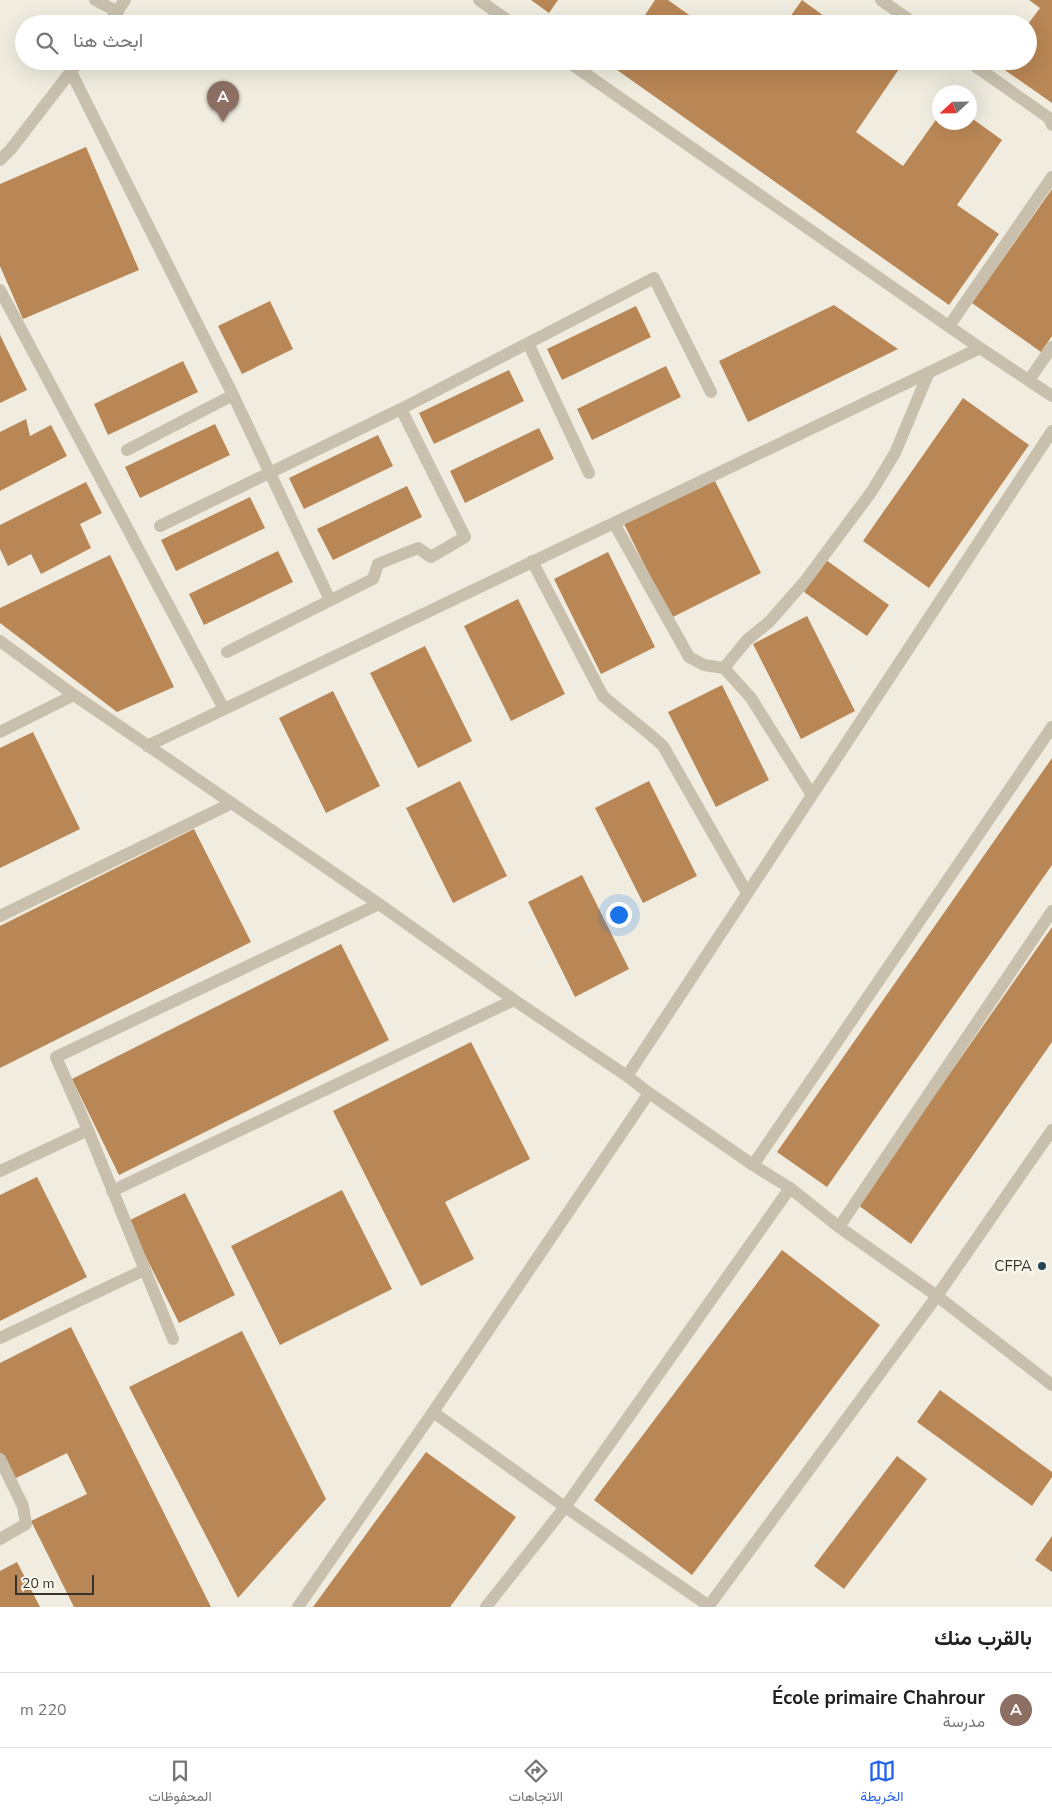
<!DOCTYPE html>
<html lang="ar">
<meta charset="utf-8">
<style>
:root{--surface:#fff;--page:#f6f6f6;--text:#222;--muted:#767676;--line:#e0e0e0;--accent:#2563eb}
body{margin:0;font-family:"Nunito Sans",Vazirmatn,sans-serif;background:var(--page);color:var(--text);direction:rtl}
.compass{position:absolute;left:932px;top:85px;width:45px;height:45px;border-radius:50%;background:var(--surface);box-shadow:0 5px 20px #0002;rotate:248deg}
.scale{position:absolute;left:15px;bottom:12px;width:79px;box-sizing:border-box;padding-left:5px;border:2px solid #37312b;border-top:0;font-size:14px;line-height:18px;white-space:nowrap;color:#37312b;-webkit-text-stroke:4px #f8f6ec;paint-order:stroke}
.you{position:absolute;left:618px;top:914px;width:18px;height:18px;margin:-12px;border:4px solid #fff;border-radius:50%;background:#1a73e8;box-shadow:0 0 0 8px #1a73e833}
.badge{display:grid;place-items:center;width:32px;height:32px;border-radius:50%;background:var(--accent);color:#fff;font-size:16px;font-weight:700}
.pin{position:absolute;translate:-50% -41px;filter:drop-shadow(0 1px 2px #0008)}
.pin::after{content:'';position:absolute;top:26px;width:18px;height:15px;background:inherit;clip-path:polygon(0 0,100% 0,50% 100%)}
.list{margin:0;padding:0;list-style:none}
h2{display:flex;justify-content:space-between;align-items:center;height:65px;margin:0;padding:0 20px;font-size:21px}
h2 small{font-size:16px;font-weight:400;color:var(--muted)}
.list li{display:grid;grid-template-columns:32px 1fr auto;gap:15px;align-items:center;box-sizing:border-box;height:75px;padding:0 20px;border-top:1px solid var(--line)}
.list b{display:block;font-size:19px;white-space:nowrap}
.list p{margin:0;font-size:16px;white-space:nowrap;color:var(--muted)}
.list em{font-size:16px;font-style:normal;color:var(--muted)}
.icon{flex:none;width:28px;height:28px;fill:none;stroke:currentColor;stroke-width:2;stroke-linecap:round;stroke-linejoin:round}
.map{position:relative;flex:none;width:1052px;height:1607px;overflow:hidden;direction:ltr}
.search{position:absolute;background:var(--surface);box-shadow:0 5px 20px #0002;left:15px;right:15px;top:15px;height:55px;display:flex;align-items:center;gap:12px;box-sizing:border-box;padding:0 18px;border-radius:28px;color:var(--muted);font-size:19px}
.sheet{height:140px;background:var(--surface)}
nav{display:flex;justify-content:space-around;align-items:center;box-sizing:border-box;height:70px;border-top:1px solid var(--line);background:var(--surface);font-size:14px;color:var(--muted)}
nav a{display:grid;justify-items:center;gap:2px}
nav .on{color:var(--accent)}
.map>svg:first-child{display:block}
.building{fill:#b98655}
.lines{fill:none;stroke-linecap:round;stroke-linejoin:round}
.service{stroke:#c8c0ad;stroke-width:12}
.minor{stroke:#c8c0ad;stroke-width:12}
.tertiary{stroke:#c8c0ad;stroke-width:12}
.poi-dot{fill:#244554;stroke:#f8f6ec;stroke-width:2}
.labels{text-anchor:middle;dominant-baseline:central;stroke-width:5;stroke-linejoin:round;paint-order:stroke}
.poi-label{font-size:15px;fill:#37312b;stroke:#f8f6ec;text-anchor:end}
</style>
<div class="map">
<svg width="1052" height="1607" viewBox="0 0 1052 1607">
<rect width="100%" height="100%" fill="#f0ede0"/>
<path class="building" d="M531 0H558L549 13Z
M655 0H668L702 24H639Z
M802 0 835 24H785Z
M1029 0H1052V103L999 66 1002 61H1028V24L1040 8Z
M613 61H755L758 63 759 61H888L899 69 856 132 903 166 940 114V122H970V117L1002 140 957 205 999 234 949 305 610 65Z
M86 147 139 270 23 319 0 266V184Z
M1052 189V336L1041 352 972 303Z
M270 301 293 349 242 374 218 326Z
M834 305 898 349 748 422 719 361Z
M636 306 651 337 562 380 547 349Z
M0 335 27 390 0 403Z
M183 361 198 392 108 435 94 404Z
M666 366 681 397 592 440 577 409Z
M509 370 524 401 434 444 419 413Z
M963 398 1029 445 929 588 863 541Z
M26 419 30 436 51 425 67 456 0 491V432Z
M215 424 230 455 140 498 125 467Z
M539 428 554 459 465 503 450 471Z
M378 435 393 466 304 509 289 478Z
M714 479 761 573 671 618 624 524Z
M86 482 102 513 80 524 91 548 41 574 31 554 8 566 0 549V525Z
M407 486 422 517 333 560 317 529Z
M250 497 265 528 176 571 161 540Z
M278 551 293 582 204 625 189 594Z
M608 552 655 647 601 674 554 579Z
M110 555 174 687 117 712 0 623V608Z
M826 560 889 605 867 636 804 592Z
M518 599 565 694 511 721 464 626Z
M807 616 855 711 801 739 753 644Z
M425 646 472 741 418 768 370 673Z
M722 685 769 780 716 807 668 712Z
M333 691 380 786 326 813 279 718Z
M33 732 80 829 0 868V748Z
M1052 758V865L827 1187 777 1152Z
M460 781 507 876 453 903 406 808Z
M649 781 697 876 643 903 595 808Z
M194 829 251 942 0 1068V926Z
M582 875 629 969 575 997 528 902Z
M1052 927V1042L911 1244 858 1205Z
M341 944 389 1040 119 1175 72 1079Z
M471 1042 530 1159 445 1202 474 1259 421 1286 333 1111Z
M37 1177 87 1277 0 1321V1195Z
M342 1190 392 1289 280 1345 231 1246Z
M185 1193 235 1295 179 1323 128 1221Z
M782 1250 880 1325 692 1575 594 1500Z
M71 1327 211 1607H74L31 1521 87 1494 67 1453 12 1480 0 1455V1363Z
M242 1331 326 1499 238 1598 129 1387Z
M940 1390 1052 1472V1477L1032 1506 917 1422Z
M426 1452 516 1517 450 1607H313Z
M897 1456 927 1479 844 1589 814 1566Z
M1052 1536V1572L1035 1560Z
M17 1562 40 1607H0V1571Z"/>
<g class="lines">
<path class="service" d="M71 72 233 395 330 600
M528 343 589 473
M401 409 654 278 711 392
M127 450 233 395
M160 526 401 409 465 537 431 557 418 548 378 564 373 579 227 652"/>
<path class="minor" d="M95 0 118 12
M881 0 915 24
M108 24 125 0
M968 61 1049 118 1052 125
M0 160 11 149 79 61
M0 290 224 709
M949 326 1052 177
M1029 380 1052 347
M614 523 689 657 704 665 724 668 751 698 812 795
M532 561 603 696C622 713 644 728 663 746L747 893
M0 641 74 695 379 904 514 1000 627 1076 649 1093 753 1165 790 1188 839 1227 937 1296 1052 1385
M724 668 747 640 770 621 805 581 872 491 895 453 929 372
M0 732 74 695
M147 746 980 348
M0 916 232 803
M627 1076 1052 431
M753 1165 1052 727
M0 1171 88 1130
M112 1191 514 1000
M839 1227 1052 911
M0 1338 144 1270
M173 1339 88 1130 56 1057 379 904
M433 1412 565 1507 709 1606
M0 1459 23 1506 26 1524 0 1539
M298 1607 433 1412 649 1093
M486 1607 565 1507 790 1188"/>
<path class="tertiary" d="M479 0 513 24
M567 61 980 348 1052 396
M708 1607 937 1296 1052 1130"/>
</g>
<circle class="poi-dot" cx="1042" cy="1266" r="5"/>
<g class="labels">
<g class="poi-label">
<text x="1032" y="1266">CFPA</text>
</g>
</g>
</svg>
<svg class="compass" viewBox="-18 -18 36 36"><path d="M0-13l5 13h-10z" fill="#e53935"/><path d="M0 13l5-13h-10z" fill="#767676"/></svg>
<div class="scale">20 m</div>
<div class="you"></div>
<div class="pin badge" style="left:223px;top:122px;background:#8d6e63">A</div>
<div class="search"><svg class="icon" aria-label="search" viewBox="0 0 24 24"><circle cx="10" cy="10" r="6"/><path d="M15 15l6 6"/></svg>ابحث هنا</div>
</div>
<section class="sheet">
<h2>بالقرب منك<small></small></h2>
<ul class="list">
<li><span class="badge" style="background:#8d6e63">A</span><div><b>École primaire Chahrour</b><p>مدرسة</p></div><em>220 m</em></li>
</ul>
</section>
<nav>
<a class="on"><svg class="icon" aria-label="map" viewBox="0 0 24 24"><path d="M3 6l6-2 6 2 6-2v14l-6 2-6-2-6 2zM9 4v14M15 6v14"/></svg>الخريطة</a>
<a><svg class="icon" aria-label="directions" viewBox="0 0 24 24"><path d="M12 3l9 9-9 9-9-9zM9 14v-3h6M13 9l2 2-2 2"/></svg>الاتجاهات</a>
<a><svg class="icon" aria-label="saved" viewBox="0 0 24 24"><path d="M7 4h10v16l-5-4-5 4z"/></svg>المحفوظات</a>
</nav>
